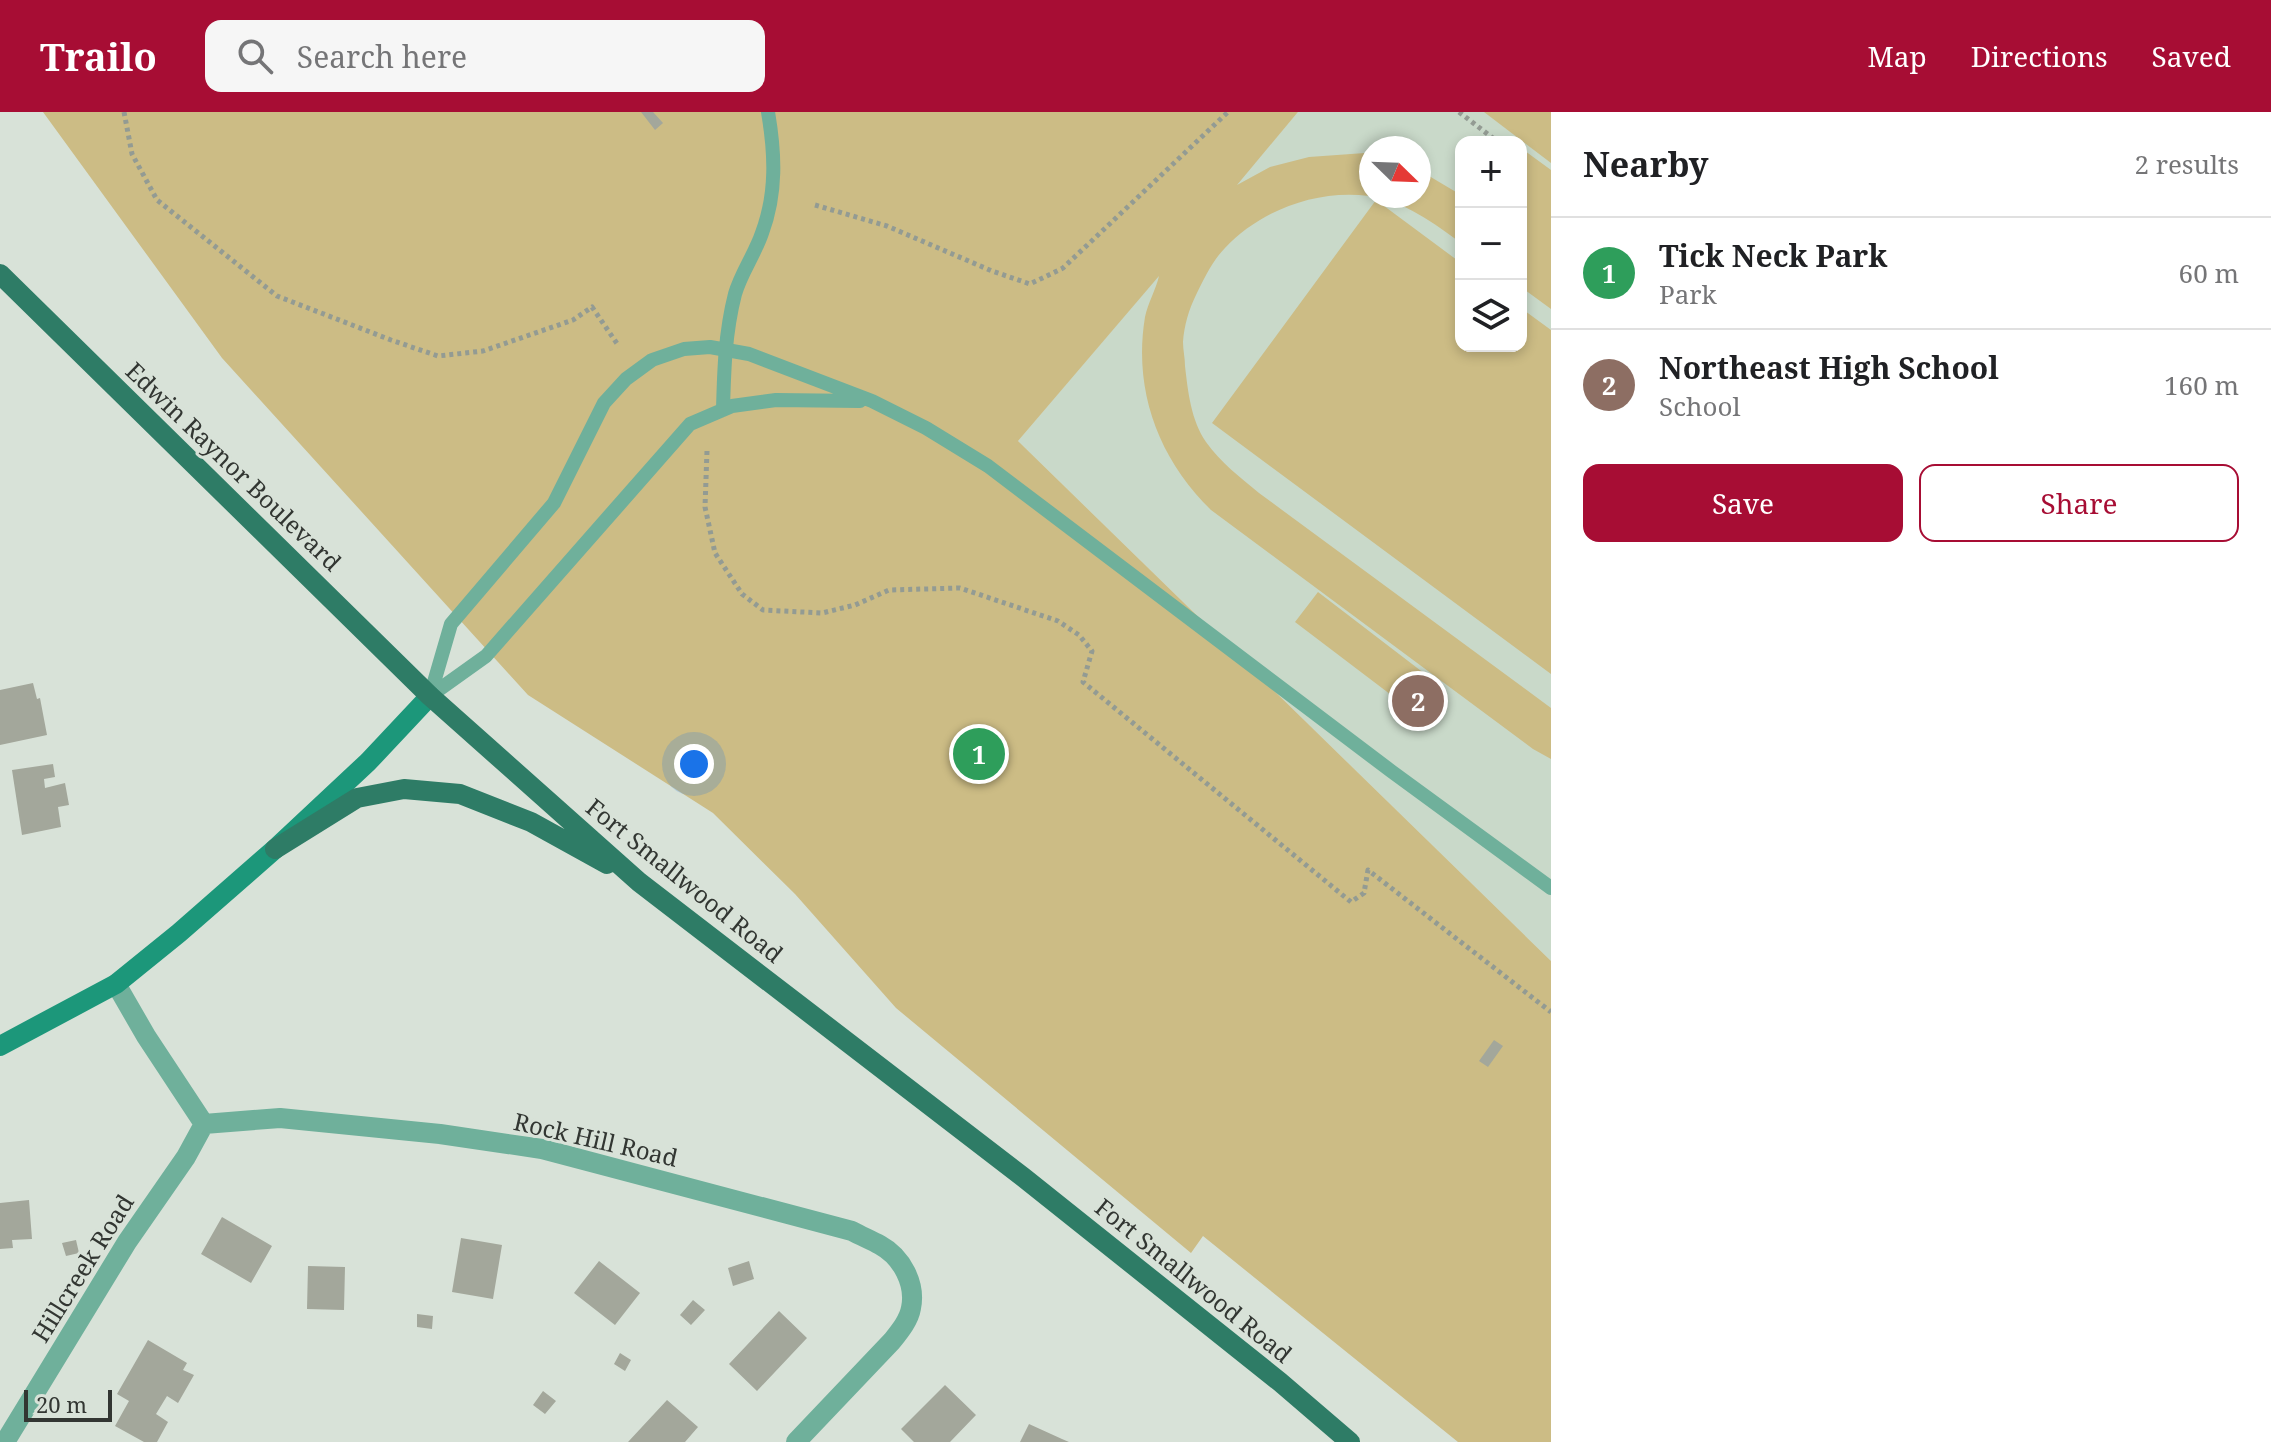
<!DOCTYPE html>
<meta charset="utf-8">
<style>
:root{--surface:#fff;--page:#f6f6f6;--text:#202124;--muted:#757577;--line:#e0e0e0;--accent:#a70d34}
body{margin:0;font-family:"Noto Serif",serif;background:var(--page);color:var(--text)}
.controls{position:absolute;right:24px;top:24px;display:grid;overflow:hidden;border-radius:16px;box-shadow:0 4px 12px #0003}
.controls button{width:72px;height:72px;display:grid;place-items:center;padding:0;border:0;border-bottom:2px solid var(--line);background:var(--surface);color:var(--text);font:40px sans-serif}
.compass{position:absolute;left:1359px;top:24px;width:72px;height:72px;border-radius:50%;background:var(--surface);box-shadow:0 4px 12px #0003;rotate:113deg}
.scale{position:absolute;left:24px;bottom:20px;width:88px;box-sizing:border-box;padding-left:8px;border:4px solid #323632;border-top:0;font-size:22px;line-height:28px;white-space:nowrap;color:#323632;-webkit-text-stroke:6px #d8e2d8;paint-order:stroke}
.you{position:absolute;left:694px;top:652px;width:28px;height:28px;margin:-20px;border:6px solid #fff;border-radius:50%;background:#1a73e8;box-shadow:0 0 0 12px #1a73e833}
.badge{display:grid;place-items:center;width:52px;height:52px;border-radius:50%;background:var(--accent);color:#fff;font-size:26px;font-weight:700}
.pin{position:absolute;translate:-50% -50%;border:4px solid #fff;box-shadow:0 2px 8px #0006}
.list{margin:0;padding:0;list-style:none}
h2{display:flex;justify-content:space-between;align-items:center;height:104px;margin:0;padding:0 32px;font-size:34px}
h2 small{font-size:26px;font-weight:400;color:var(--muted)}
.list li{display:grid;grid-template-columns:52px 1fr auto;gap:24px;align-items:center;box-sizing:border-box;height:112px;padding:0 32px;border-top:2px solid var(--line)}
.list b{display:block;font-size:30px;white-space:nowrap}
.list p{margin:0;font-size:26px;white-space:nowrap;color:var(--muted)}
.list em{font-size:26px;font-style:normal;color:var(--muted)}
.actions{display:flex;gap:16px;padding:24px 32px}
.actions a{flex:1;padding:18px 0;border:2px solid var(--accent);border-radius:16px;text-align:center;font-size:28px;color:var(--accent)}
.actions .main{background:var(--accent);color:#fff}
.icon{flex:none;width:44px;height:44px;fill:none;stroke:currentColor;stroke-width:2;stroke-linecap:round;stroke-linejoin:round}
.map{position:relative;flex:none;width:1551px;height:1330px;overflow:hidden}
header{display:flex;align-items:center;gap:48px;box-sizing:border-box;height:112px;padding:0 40px;background:var(--accent);color:#fff}
header strong{font-size:38px}
nav{display:flex;gap:44px;margin-inline-start:auto;font-size:28px}
.search{width:560px;height:72px;background:var(--page);display:flex;align-items:center;gap:20px;box-sizing:border-box;padding:0 28px;border-radius:16px;color:var(--muted);font-size:30px}
main{display:flex}
aside{flex:1;background:var(--surface)}
.map>svg:first-child{display:block}
.built{fill:#c9d9c9;fill-rule:evenodd}
.green{fill:#ccbc85}
.building{fill:#a3a79b}
.lines{fill:none;stroke-linecap:round;stroke-linejoin:round}
.path{stroke:#939b93;stroke-width:5;stroke-dasharray:4 4;stroke-linecap:butt}
.service{stroke:#6fb09b;stroke-width:14}
.minor{stroke:#6fb09b;stroke-width:20}
.secondary{stroke:#1c977a;stroke-width:20}
.primary{stroke:#2e7c66;stroke-width:20}
.labels{text-anchor:middle;dominant-baseline:central;stroke-width:6;stroke-linejoin:round;paint-order:stroke}
.street-label{font-size:24px;fill:#323632;stroke:#d8e2d8}
</style>
<header>
<strong>Trailo</strong>
<div class="search"><svg class="icon" aria-label="search" viewBox="0 0 24 24"><circle cx="10" cy="10" r="6"/><path d="M15 15l6 6"/></svg>Search here</div>
<nav><a>Map</a><a>Directions</a><a>Saved</a></nav>
</header>
<main>
<div class="map">
<svg width="1551" height="1330" viewBox="0 0 1551 1330">
<rect width="100%" height="100%" fill="#d8e2d8"/>
<path class="built" d="M1298 0H1551V849L1018 329ZM1461 30H1521V234H1461ZM1371 36H1419V84H1371Z"/>
<path class="green" d="M43 0H1298L1237 73 1270 55 1309 45 1365 41 1371 42V84H1419V58L1461 83V131C1434 111 1404 89 1369 84 1317 77 1261 98 1225 136 1212 149 1204 167 1196 183 1189 197 1184 214 1183 230 1183 238 1185 246 1185 254 1188 280 1191 308 1206 330 1220 350 1241 366 1259 381L1551 596V647L1533 637 1211 398C1158 346 1133 278 1145 205 1148 191 1156 177 1159 164L1018 329 1551 849V1330H1458L1203 1124 1191 1141 896 896 795 782 713 701 528 583 222 246Z
M1484 0H1551V51Z
M1521 36 1551 58V197L1521 175Z
M1376 88 1461 151V234H1521V196L1551 218V562L1212 311Z
M1318 480 1429 565 1407 595 1295 510Z"/>
<path class="building" d="M641 0H653L663 11 655 18Z
M33 571 37 587 40 586 47 623 0 633V578Z
M976 623 984 630 967 649 959 642Z
M53 652 55 665 44 667 45 676 65 671 69 693 58 695 61 715 22 723 12 658Z
M1494 928 1503 934 1488 955 1479 949Z
M29 1088 32 1127 12 1128 13 1136 0 1137V1091Z
M222 1105 272 1134 251 1171 201 1142Z
M461 1126 502 1133 493 1187 452 1180Z
M76 1128 79 1141 66 1144 62 1131Z
M599 1149 640 1181 615 1213 574 1181Z
M749 1149 754 1167 733 1174 728 1156Z
M308 1154 345 1155 344 1198 307 1197Z
M693 1188 705 1198 691 1213 680 1203Z
M779 1199 807 1226 757 1279 729 1252Z
M417 1202 433 1204 432 1217 417 1215Z
M148 1228 187 1251 183 1258 194 1263 178 1291 167 1284 156 1302 168 1310 157 1330H144L115 1314 129 1289 117 1282Z
M620 1241 631 1248 625 1259 614 1252Z
M945 1273 976 1303 950 1330H914L901 1317Z
M543 1279 556 1289 545 1302 533 1293Z
M667 1288 698 1315 685 1330H628Z
M1029 1312 1062 1327 1069 1330H1020Z"/>
<g class="lines">
<path class="path" d="M124 0 132 42 157 88 277 184 391 228 438 244 483 239 573 208 592 195 618 233
M1459 0 1498 30
M815 93 887 114 992 159 1030 172 1063 156 1228 0
M707 339 705 395 715 441 742 482 763 498 822 501 855 493 889 478 960 476 1058 509 1079 523 1092 539 1083 570 1351 790 1364 781 1368 758 1551 900"/>
<path class="service" d="M723 298C724 259 725 221 735 182 741 161 755 142 762 121 777 81 775 41 768 0
M430 584 451 512 554 391 604 291 626 267 652 248 684 237 710 235 749 242 872 289 926 316 988 354 1391 659 1551 776
M430 584 486 544 690 312 732 294 776 288 860 289"/>
<path class="minor" d="M116 872 146 924 204 1012 280 1006 440 1022 542 1037 852 1119C861 1124 871 1128 880 1133 902 1145 916 1172 911 1196 909 1208 900 1219 892 1229L796 1330
M5 1330 127 1130 186 1045 204 1012"/>
<path class="secondary" d="M0 934 116 872 179 821 275 737 368 650 430 584"/>
<path class="primary" d="M0 162 430 584 639 770 1023 1065 1280 1270 1350 1330
M275 737 357 686 404 677 460 682 531 710 607 752"/>
</g>
<g class="labels">
<g class="street-label">
<text transform="translate(234 354) rotate(44)">Edwin Raynor Boulevard</text>
<text transform="translate(685 768) rotate(39)">Fort Smallwood Road</text>
<text transform="translate(596 1027) rotate(13)">Rock Hill Road</text>
<text transform="translate(82 1156) rotate(-58)">Hillcreek Road</text>
<text transform="translate(1194 1168) rotate(39)">Fort Smallwood Road</text>
</g>
</g>
</svg>
<div class="controls">
<button>+</button>
<button>−</button>
<button><svg class="icon" aria-label="layers" viewBox="0 0 24 24"><path d="M12 4l9 5-9 5-9-5zM3 14l9 5 9-5"/></svg></button>
</div>
<svg class="compass" viewBox="-18 -18 36 36"><path d="M0-13l5 13h-10z" fill="#e53935"/><path d="M0 13l5-13h-10z" fill="#757577"/></svg>
<div class="scale">20 m</div>
<div class="you"></div>
<div class="pin badge" style="left:979px;top:642px;background:#2e9e5b">1</div>
<div class="pin badge" style="left:1418px;top:589px;background:#8d6e63">2</div>
</div>
<aside>
<h2>Nearby<small>2 results</small></h2>
<ul class="list">
<li><span class="badge" style="background:#2e9e5b">1</span><div><b>Tick Neck Park</b><p>Park</p></div><em>60 m</em></li>
<li><span class="badge" style="background:#8d6e63">2</span><div><b>Northeast High School</b><p>School</p></div><em>160 m</em></li>
</ul>
<div class="actions"><a class="main">Save</a><a>Share</a></div>
</aside>
</main>
